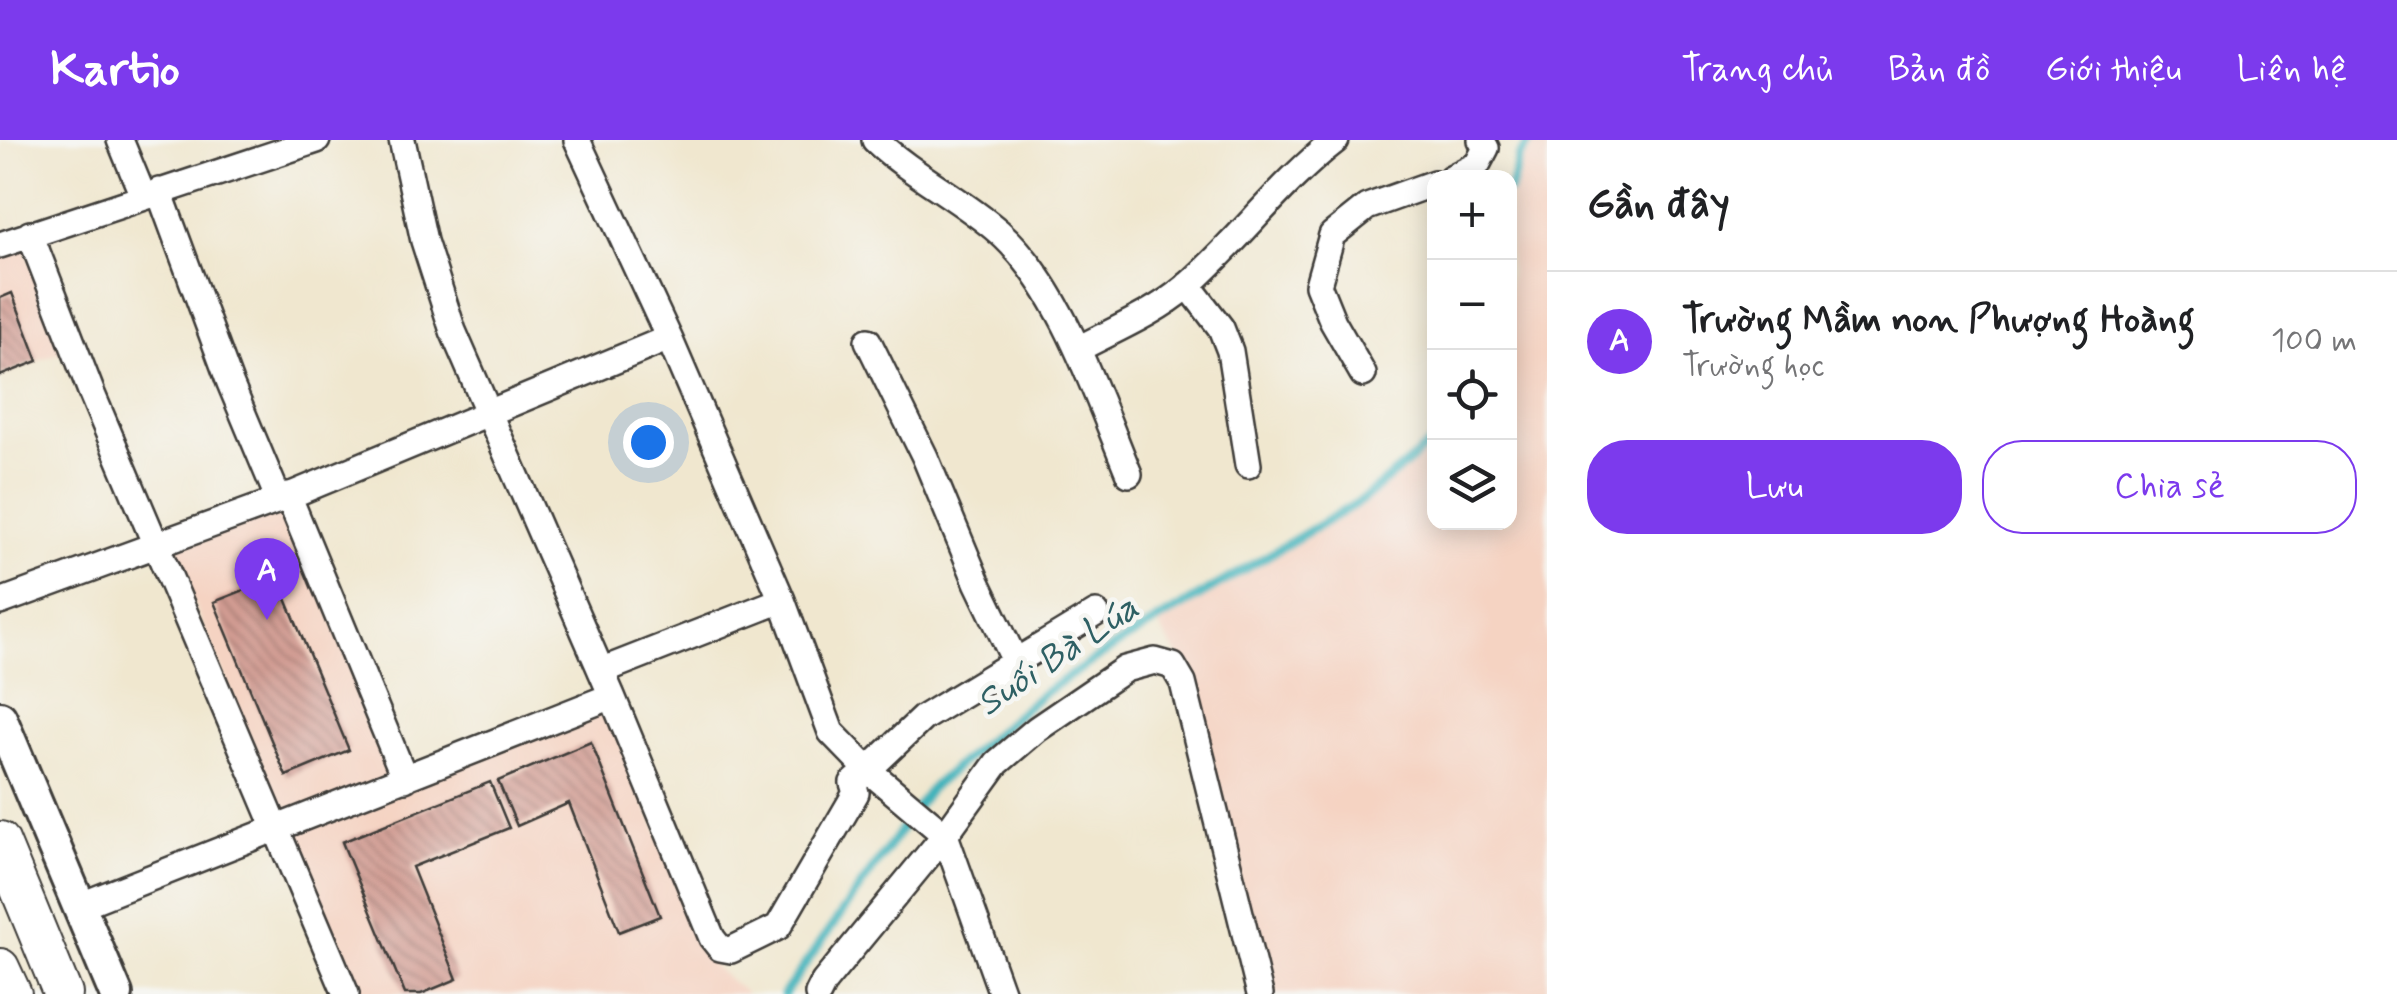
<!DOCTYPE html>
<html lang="vi">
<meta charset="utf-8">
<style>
:root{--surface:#fff;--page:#f2f2f2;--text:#202124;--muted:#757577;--line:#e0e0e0;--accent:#7c3aed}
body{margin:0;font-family:Mynerve,sans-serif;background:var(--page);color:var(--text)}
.controls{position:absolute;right:30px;top:30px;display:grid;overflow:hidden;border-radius:20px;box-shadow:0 5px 25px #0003}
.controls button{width:90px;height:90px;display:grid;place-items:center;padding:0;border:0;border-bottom:2px solid var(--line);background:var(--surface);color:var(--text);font:50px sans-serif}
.you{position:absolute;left:648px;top:302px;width:35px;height:35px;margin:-25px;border:8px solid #fff;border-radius:50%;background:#1a73e8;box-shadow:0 0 0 15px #1a73e833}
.badge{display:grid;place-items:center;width:65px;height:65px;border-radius:50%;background:var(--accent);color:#fff;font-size:32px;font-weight:700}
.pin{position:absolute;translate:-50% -82px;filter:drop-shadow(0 2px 5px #0008)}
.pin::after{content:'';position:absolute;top:52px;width:35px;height:30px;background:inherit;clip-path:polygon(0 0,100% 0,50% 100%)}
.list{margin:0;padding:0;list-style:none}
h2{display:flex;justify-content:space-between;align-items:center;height:130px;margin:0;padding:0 40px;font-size:42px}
h2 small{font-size:32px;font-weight:400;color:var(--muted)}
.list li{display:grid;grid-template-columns:65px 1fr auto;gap:30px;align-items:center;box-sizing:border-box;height:140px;padding:0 40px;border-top:2px solid var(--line)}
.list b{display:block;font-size:38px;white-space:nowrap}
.list p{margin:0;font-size:32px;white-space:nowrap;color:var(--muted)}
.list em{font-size:32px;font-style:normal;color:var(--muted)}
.actions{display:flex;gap:20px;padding:30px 40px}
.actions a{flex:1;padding:22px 0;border:2px solid var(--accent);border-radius:40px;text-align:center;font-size:35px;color:var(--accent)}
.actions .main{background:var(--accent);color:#fff}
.icon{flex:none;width:55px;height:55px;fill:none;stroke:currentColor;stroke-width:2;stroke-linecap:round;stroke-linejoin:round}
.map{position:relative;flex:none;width:1547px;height:854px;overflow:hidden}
header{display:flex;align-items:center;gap:60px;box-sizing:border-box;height:140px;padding:0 50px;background:var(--accent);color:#fff}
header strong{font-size:48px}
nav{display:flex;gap:55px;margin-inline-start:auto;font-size:35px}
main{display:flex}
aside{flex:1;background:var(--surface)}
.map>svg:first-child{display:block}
.built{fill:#f5d3c2}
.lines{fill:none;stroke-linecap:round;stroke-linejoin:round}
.stream{stroke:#43b3bb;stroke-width:9}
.building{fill:url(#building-back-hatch)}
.minor-casing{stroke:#3c3a37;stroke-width:30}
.major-casing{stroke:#3c3a37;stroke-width:38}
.highway-casing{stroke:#3c3a37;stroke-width:42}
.minor{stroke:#fff;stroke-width:25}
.major{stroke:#fff;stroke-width:32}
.highway{stroke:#fff;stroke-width:38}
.labels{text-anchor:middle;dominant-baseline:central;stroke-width:9;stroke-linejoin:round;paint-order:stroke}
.water-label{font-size:38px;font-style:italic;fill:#2e6064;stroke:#f6f6f2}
</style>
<header>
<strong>Kartio</strong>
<nav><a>Trang chủ</a><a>Bản đồ</a><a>Giới thiệu</a><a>Liên hệ</a></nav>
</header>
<main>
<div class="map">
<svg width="1547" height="854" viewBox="0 0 1547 854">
<defs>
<pattern id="building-back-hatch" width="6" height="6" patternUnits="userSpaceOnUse" patternTransform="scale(2.5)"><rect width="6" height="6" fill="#d19b92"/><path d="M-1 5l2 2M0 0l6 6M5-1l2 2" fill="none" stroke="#a97e76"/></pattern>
</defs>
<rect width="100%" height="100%" fill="#f6f6f2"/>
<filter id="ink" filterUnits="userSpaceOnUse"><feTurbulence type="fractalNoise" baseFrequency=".01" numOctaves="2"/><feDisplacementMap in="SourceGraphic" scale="20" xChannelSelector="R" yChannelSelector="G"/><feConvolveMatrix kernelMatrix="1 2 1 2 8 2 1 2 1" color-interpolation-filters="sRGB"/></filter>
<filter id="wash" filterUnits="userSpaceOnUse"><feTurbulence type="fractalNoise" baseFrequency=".0048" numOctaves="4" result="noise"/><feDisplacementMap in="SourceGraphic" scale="40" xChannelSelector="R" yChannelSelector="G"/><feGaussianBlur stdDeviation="2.25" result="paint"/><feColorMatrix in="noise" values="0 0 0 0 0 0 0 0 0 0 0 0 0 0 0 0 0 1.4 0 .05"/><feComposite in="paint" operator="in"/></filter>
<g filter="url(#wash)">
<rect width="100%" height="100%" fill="#f0e7cf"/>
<path class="built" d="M1531 0H1547V854H1270L1180 519 1156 482 1362 360 1434 301V382H1510V50L1519 17Z
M24 106 63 211 0 236V116Z
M286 367 397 635 285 680 171 409Z
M605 566 713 826 747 854H357L288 692Z"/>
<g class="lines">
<path class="stream" d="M1510 50 1519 17 1531 0
M784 854 930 649 1042 554 1123 501 1362 360 1434 301"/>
</g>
<g id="blocks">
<path class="building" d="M12 153 38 221 0 236V158Z
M277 437 349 610 286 636 214 462Z
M591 602 660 776 619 792 569 663 517 686 498 641Z
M490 642 509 688 412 727 457 839 421 854H405L342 702Z"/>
</g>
</g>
<g filter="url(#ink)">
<use href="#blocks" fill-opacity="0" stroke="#3c3a37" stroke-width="2.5"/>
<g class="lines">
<g class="minor-casing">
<path id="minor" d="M120 0 143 56
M402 0 424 101 453 191 612 556 712 798 720 808 731 810 778 787 856 653 853 643 868 630 831 592 782 460 669 198 577 0
M875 0C912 35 960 58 999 92 1061 146 1098 259 1129 334
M1451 38 1477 25 1486 8 1481 0
M159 51 230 243 279 360
M30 94 92 254 346 854
M0 105 317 0
M1188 145 1221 188 1230 211 1248 325
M868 201 925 317 977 442 1016 523
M1078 209C1114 190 1155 173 1186 147 1239 101 1280 43 1336 0
M1363 234 1333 182 1318 145 1332 95 1367 67 1434 43
M288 355 405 639
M0 462 279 360 669 198
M601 531 782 460
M79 766 612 556
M818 854 824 842 945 695 997 623 1037 589 1125 529 1155 521 1173 526 1183 543 1260 854
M1002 854 945 695 868 630 923 578 1096 473"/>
</g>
<g class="major-casing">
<path id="major" d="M0 578 116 854"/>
</g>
<g class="highway-casing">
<path id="highway" d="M0 701 63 854
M0 828 12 854"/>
</g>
<use href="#minor" class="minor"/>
<use href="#major" class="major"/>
<use href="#highway" class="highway"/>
</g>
</g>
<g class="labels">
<g class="water-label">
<text transform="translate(1058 516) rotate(-34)">Suối Bà Lúa</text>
</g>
</g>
</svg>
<div class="controls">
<button>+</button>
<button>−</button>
<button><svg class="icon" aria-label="locate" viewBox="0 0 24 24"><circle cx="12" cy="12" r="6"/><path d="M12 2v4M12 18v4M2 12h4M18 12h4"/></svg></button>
<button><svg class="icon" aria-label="layers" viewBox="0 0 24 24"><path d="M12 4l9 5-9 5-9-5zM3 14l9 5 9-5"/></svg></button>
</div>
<div class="you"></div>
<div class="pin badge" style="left:267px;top:480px">A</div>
</div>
<aside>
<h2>Gần đây<small></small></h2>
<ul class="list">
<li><span class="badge">A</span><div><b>Trường Mầm non Phượng Hoàng</b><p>Trường học</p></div><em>100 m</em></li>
</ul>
<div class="actions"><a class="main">Lưu</a><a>Chia sẻ</a></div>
</aside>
</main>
